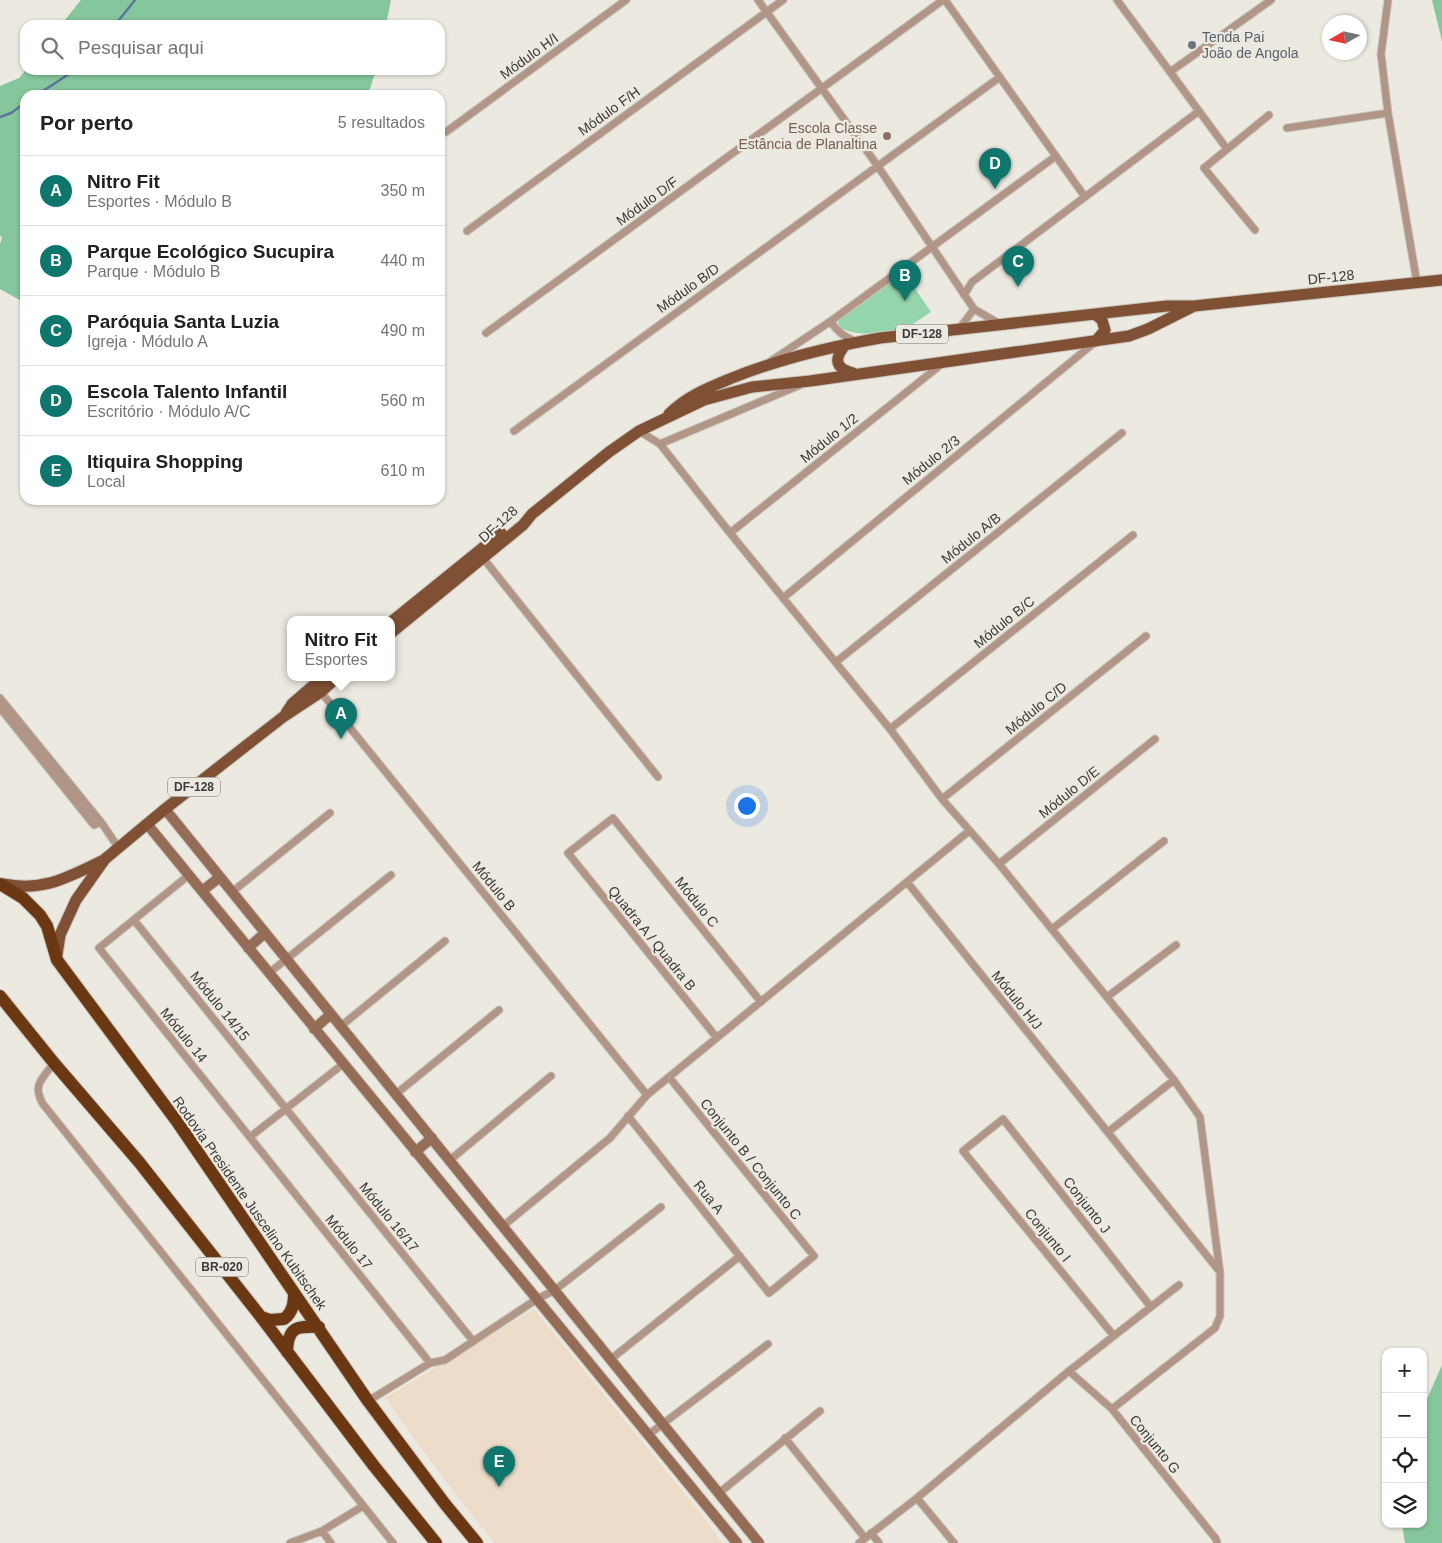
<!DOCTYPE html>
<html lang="pt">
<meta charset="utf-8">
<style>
:root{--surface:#fff;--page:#f6f6f6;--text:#202124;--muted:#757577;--line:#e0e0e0;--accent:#0f766e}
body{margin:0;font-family:Helvetica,sans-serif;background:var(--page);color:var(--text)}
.controls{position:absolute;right:15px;bottom:15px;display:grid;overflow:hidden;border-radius:10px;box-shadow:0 1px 4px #0004}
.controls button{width:45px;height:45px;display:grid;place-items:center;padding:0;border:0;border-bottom:1px solid var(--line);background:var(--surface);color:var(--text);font:25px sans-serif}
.compass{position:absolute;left:1322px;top:15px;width:45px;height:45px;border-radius:50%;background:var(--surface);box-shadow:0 1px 4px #0004;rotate:261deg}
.you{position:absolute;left:746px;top:805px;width:18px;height:18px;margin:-12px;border:4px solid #fff;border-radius:50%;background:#1a73e8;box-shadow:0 0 0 8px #1a73e833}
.badge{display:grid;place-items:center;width:32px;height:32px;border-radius:50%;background:var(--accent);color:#fff;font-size:16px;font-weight:700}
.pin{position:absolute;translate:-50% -41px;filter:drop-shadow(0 1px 2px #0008)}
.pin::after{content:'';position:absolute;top:26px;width:18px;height:15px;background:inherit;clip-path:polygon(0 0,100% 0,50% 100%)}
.popup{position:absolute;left:287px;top:616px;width:108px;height:65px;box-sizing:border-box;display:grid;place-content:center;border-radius:10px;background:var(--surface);filter:drop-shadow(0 1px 4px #0005);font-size:16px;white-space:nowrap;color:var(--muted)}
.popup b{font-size:19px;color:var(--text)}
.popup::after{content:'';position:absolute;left:50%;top:100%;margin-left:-10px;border:10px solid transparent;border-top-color:var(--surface)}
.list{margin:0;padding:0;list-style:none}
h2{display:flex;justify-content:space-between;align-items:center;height:65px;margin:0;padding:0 20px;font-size:21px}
h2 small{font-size:16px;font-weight:400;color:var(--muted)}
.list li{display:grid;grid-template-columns:32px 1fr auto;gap:15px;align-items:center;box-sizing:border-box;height:70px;padding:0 20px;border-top:1px solid var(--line)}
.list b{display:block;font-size:19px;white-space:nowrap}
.list p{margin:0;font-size:16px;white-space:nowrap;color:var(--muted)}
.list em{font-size:16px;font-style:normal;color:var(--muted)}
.icon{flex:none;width:28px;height:28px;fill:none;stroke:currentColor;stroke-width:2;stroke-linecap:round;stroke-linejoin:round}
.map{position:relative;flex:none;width:1442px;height:1543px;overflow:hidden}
.search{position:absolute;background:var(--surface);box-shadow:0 1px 4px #0004;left:20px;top:20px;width:425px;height:55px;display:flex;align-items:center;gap:12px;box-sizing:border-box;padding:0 18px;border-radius:15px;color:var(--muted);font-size:19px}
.panel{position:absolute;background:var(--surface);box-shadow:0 1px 4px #0004;left:20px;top:90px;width:425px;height:415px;border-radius:15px}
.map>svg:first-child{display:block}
.commercial{fill:#eddcca}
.green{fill:#95d5ab}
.forest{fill:#85c69c}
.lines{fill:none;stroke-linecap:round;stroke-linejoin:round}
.stream{stroke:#5d759a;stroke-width:2.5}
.street-casing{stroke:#c8c6be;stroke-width:9}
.secondary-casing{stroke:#c8c6be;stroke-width:12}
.primary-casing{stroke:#c8c6be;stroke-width:13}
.highway-casing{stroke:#c8c6be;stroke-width:14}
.street{stroke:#b19586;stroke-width:7}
.secondary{stroke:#956d57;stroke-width:10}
.primary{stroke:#7f5034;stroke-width:11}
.highway{stroke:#6c3713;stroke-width:12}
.worship-dot{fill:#6b7280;stroke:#ebe9e0;stroke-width:2}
.education-dot{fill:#8d6e63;stroke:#ebe9e0;stroke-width:2}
.labels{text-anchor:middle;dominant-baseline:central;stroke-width:4.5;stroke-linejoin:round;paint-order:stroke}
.shield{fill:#ebe9e0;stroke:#706e6a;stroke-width:1}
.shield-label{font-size:12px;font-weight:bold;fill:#3b3a37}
.worship-label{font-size:14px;fill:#5b616d;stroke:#ebe9e0;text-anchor:start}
.street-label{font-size:14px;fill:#3b3a37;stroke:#ebe9e0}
.education-label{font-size:14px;fill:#785e54;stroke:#ebe9e0;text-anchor:end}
</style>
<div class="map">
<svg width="1442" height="1543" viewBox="0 0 1442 1543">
<rect width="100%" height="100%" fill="#ebe9e0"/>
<path class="commercial" d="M534 1309 702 1515 722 1543H494L437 1470 385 1398Z"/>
<path class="green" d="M904 272 931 312C923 317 913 325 904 328 885 333 857 338 839 327L838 319Z"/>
<path class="forest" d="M81 0H391L386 25H61Z
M1432 0H1442V41Z
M26 70H376L368 95H25V303L0 289V244L2 238 0 235V86L19 78Z
M1442 1365V1543H1405L1402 1524H1423V1408Z"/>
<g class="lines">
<path class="stream" d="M115 25 135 0
M37 95 75 70
M0 117 11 113 25 103"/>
<g class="street-casing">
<path id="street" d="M758 0 877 165 974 309 1000 324
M945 0 1085 197
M1117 0 1227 149
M1388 0 1381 54 1388 113 1417 283
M1170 72 1271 0
M1287 128 1388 113
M446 132 626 0
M1255 230 1204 168 1269 115
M467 231 783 0
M964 295 972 282 1199 111
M831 321C837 333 846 337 857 342
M959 329 974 309
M486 333 943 0
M771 361 831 321 1056 156
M514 431 1000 77
M639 431 660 444 730 533 890 729 942 799 999 864 1174 1080 1200 1117 1220 1273V1316L1215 1328 1112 1409
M660 444 800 385
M730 533 943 363
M483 558 658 777
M783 598 1094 343
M836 662 1122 433
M321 692 647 1095
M0 698 101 822
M0 708 94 825 101 822 118 847
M890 729 1133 535
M942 799 1146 636
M999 864 1155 739
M189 875 99 948 430 1363
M907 882 1220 1272
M232 892 330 813
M134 920 473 1341
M1052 929 1164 841
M269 973 391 875
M1107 997 1176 945
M341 1026 445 941
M717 1038 568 853 613 818 761 1002
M54 1063C42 1079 32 1085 43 1104L393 1543
M396 1094 499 1010
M628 1116 769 1293 814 1256 669 1077
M1108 1132 1174 1080
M250 1137 343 1064
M450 1160 551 1076
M503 1226 610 1138 647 1095 969 831
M1114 1336 963 1151 1003 1119 1151 1307
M611 1359 740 1256
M1069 1371 1112 1409 1216 1539 1217 1543
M368 1401 430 1363 445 1360 537 1299 555 1290 661 1207
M648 1435 768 1344
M785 1438 865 1538
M719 1493 820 1411
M917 1498 954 1543
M322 1531 331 1543
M871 1533 879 1543
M290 1543 322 1531 363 1506
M859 1543 917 1498 1069 1371 1179 1285"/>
</g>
<g class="secondary-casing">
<path id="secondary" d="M165 809 759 1543
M147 824 737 1543
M202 891 220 877
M248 948 265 933
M314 1029 331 1014
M415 1152 432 1138"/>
</g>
<g class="primary-casing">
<path id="primary" d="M1095 314 1102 320 1105 330 1096 341
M846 344C834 358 834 368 853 373
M669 414C687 396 708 388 732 378 779 359 829 347 880 338L1167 306H1194L1442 280
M391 622 501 533
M391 633 523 525 532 514 609 452 639 431 704 400 752 387 810 381 1129 336 1148 329 1194 306
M286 713 292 704 322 678
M3 884C44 892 68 877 104 860
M57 955 60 935 76 900 105 859 165 809 283 717 321 692 336 678"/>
</g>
<g class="highway-casing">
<path id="highway" d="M0 884 23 898 40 915 47 926 57 960 178 1123 368 1401 445 1504 477 1543
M0 996 54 1063 139 1162 261 1317 374 1466 436 1543
M261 1317 270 1320 284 1319C293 1312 294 1303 294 1293
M287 1352C288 1327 296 1326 319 1327"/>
</g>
<use href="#street" class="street"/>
<use href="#secondary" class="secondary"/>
<use href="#primary" class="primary"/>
<use href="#highway" class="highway"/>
</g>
<circle class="worship-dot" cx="1192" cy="45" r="5"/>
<circle class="education-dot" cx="887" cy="136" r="5"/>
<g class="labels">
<g class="shield">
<rect x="896" y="324.5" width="52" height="19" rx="4"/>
<rect x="168" y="777.5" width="52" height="19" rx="4"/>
<rect x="196" y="1257.5" width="52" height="19" rx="4"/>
</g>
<g class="shield-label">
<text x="922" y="334">DF-128</text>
<text x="194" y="787">DF-128</text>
<text x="222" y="1267">BR-020</text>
</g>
<g class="worship-label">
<text x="1202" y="37">Tenda Pai<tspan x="1202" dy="16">João de Angola</tspan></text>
</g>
<g class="street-label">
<text transform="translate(529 56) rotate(-36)">Módulo H/I</text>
<text transform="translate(609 111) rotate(-36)">Módulo F/H</text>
<text transform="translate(647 201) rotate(-36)">Módulo D/F</text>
<text transform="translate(1331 277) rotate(-6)">DF-128</text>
<text transform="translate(688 288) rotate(-36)">Módulo B/D</text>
<text transform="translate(829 438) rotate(-39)">Módulo 1/2</text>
<text transform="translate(931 460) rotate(-39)">Módulo 2/3</text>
<text transform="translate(498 524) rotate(-42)">DF-128</text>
<text transform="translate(971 538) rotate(-39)">Módulo A/B</text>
<text transform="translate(1004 622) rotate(-39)">Módulo B/C</text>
<text transform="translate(1036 708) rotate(-39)">Módulo C/D</text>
<text transform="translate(1069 792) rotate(-39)">Módulo D/E</text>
<text transform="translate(494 886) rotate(51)">Módulo B</text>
<text transform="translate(697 902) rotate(51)">Módulo C</text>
<text transform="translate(652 938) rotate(51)">Quadra A / Quadra B</text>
<text transform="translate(1017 1000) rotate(51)">Módulo H/J</text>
<text transform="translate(220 1006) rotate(51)">Módulo 14/15</text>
<text transform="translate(184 1035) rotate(51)">Módulo 14</text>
<text transform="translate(751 1159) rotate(51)">Conjunto B / Conjunto C</text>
<text transform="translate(709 1197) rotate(51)">Rua A</text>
<text transform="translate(250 1203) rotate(55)">Rodovia Presidente Juscelino Kubitschek</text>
<text transform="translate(1087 1205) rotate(52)">Conjunto J</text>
<text transform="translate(389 1217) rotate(51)">Módulo 16/17</text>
<text transform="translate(1048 1235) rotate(51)">Conjunto I</text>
<text transform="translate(349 1242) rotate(51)">Módulo 17</text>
<text transform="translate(1155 1444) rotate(51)">Conjunto G</text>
</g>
<g class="education-label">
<text x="877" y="128">Escola Classe<tspan x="877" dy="16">Estância de Planaltina</tspan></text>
</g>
</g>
</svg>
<div class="controls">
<button>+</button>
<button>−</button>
<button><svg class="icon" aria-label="locate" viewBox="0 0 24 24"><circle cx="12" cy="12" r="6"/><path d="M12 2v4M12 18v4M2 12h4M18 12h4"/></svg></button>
<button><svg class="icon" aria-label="layers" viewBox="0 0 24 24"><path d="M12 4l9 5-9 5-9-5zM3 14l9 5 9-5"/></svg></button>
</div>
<svg class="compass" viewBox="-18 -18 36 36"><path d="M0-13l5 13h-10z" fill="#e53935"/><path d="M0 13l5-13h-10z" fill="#757577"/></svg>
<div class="you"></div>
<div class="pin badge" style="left:341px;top:739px">A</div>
<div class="popup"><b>Nitro Fit</b>Esportes</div>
<div class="pin badge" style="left:905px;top:301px">B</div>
<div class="pin badge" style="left:1018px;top:287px">C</div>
<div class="pin badge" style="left:995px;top:189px">D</div>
<div class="pin badge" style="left:499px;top:1487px">E</div>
<div class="search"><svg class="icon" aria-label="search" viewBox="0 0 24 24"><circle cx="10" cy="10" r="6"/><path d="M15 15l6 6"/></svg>Pesquisar aqui</div>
<section class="panel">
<h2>Por perto<small>5 resultados</small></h2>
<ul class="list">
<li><span class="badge">A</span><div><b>Nitro Fit</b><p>Esportes · Módulo B</p></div><em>350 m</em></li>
<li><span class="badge">B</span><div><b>Parque Ecológico Sucupira</b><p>Parque · Módulo B</p></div><em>440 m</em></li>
<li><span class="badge">C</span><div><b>Paróquia Santa Luzia</b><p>Igreja · Módulo A</p></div><em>490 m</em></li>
<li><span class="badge">D</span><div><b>Escola Talento Infantil</b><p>Escritório · Módulo A/C</p></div><em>560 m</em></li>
<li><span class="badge">E</span><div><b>Itiquira Shopping</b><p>Local</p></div><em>610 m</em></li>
</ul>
</section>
</div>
